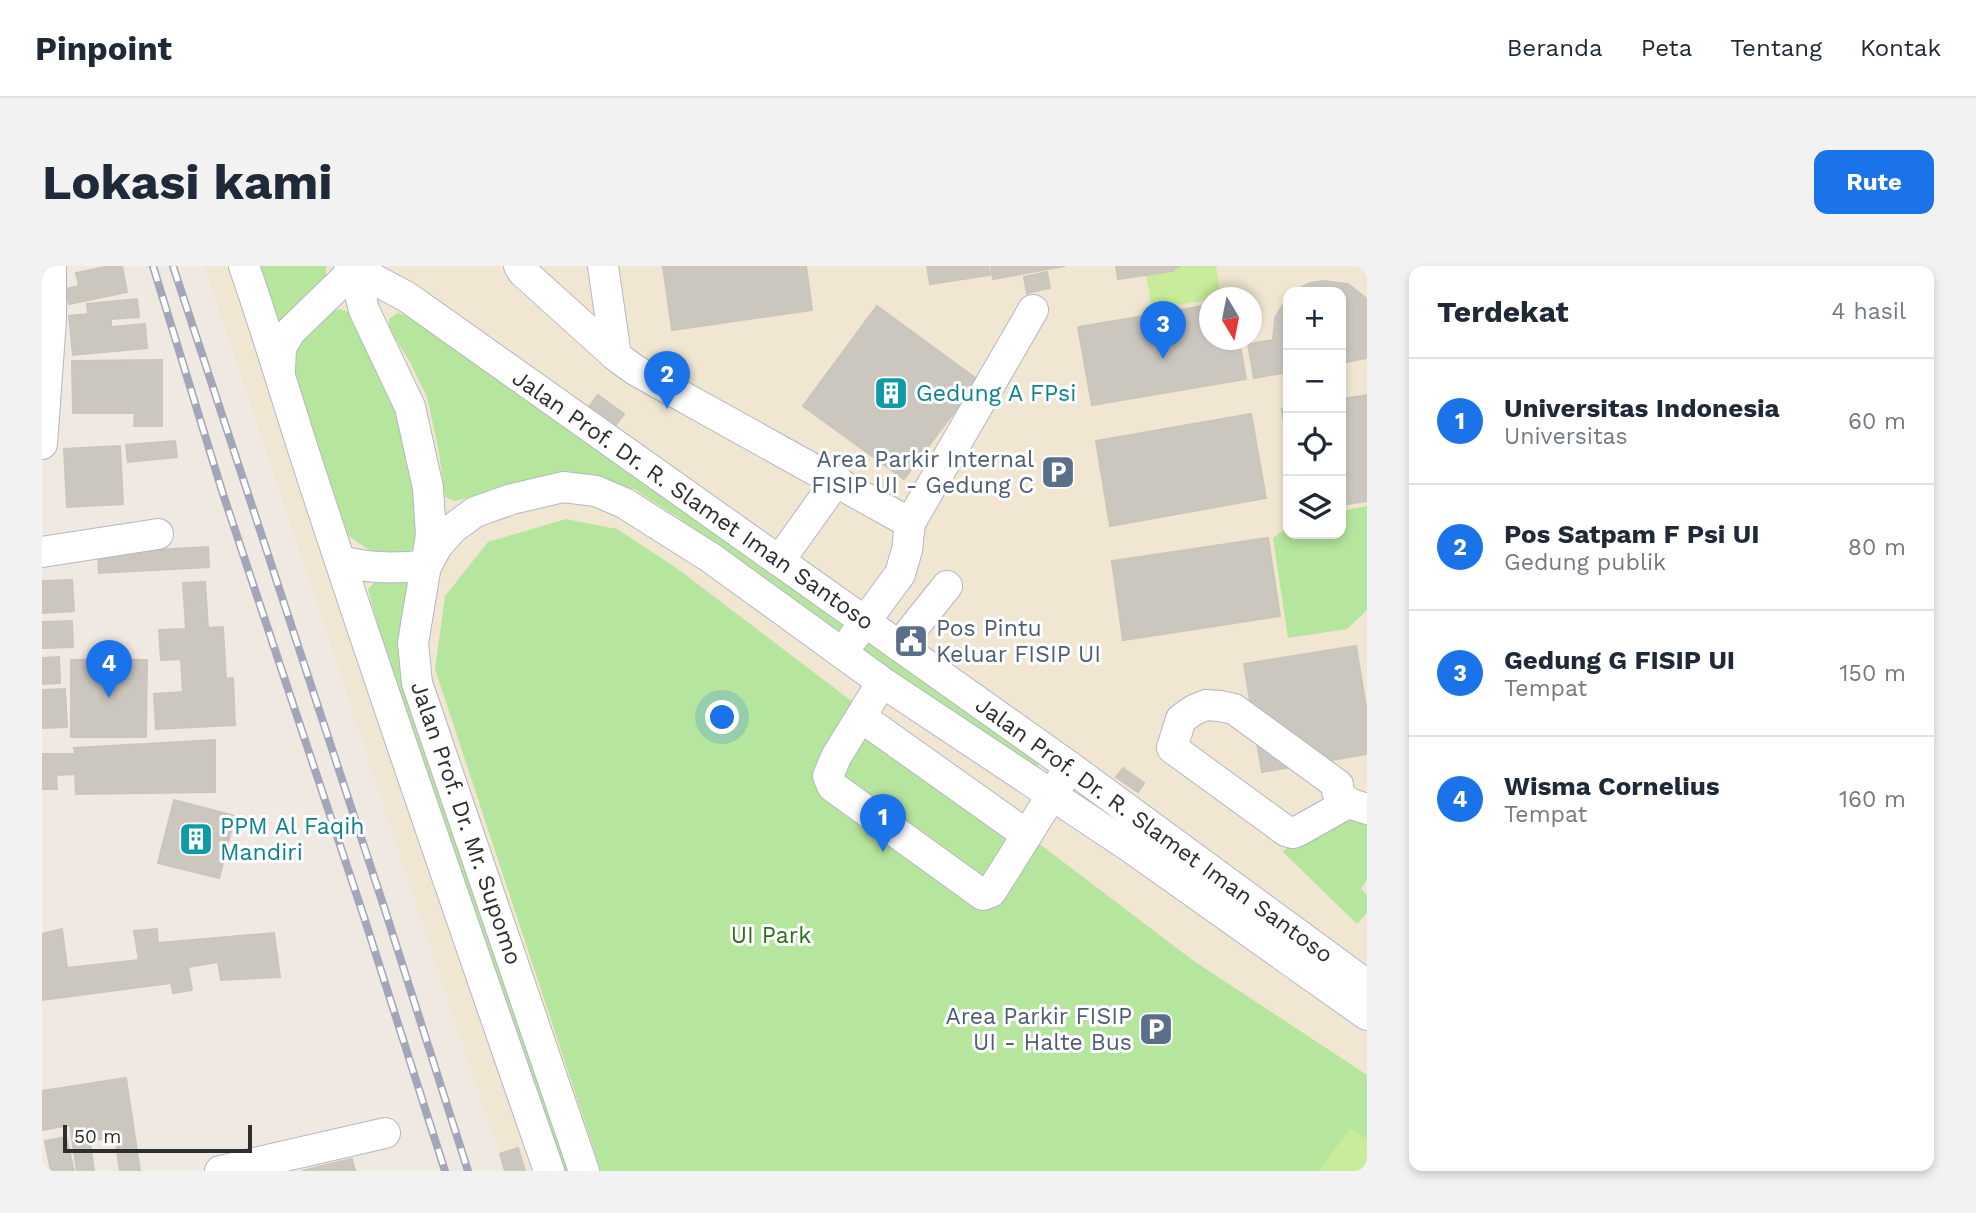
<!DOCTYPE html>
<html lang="id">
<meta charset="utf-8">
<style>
:root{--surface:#fff;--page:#f2f2f3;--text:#1f2937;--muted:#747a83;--line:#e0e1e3;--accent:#1a73e8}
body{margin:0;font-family:"Work Sans",sans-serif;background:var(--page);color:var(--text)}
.controls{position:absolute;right:21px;top:21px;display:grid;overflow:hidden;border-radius:14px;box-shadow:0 4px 10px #0003}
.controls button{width:63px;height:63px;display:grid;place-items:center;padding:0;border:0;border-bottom:2px solid var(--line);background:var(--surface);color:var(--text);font:35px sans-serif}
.compass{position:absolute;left:1157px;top:21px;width:63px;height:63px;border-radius:50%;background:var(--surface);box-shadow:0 4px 10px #0003;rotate:170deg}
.scale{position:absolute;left:21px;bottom:18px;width:189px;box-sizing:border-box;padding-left:7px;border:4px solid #2e2e2e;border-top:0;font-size:19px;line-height:24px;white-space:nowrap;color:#2e2e2e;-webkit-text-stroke:5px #fff;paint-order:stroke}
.you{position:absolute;left:681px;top:452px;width:24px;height:24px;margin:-18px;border:5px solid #fff;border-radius:50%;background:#1a73e8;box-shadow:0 0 0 10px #1a73e833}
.badge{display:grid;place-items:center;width:46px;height:46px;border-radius:50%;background:var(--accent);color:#fff;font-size:23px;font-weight:700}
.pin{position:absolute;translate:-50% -58px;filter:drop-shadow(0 2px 4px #0008)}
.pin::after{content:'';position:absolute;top:37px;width:24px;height:21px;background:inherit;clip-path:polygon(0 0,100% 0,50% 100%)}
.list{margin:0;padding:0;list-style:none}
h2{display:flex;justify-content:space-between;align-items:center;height:91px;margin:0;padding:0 28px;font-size:30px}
h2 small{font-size:23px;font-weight:400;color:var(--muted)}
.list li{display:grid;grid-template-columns:46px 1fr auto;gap:21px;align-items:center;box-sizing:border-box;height:126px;padding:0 28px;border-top:2px solid var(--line)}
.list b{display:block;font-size:26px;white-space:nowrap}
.list p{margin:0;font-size:23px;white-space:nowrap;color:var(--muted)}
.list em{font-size:23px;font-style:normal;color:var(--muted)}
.icon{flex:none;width:38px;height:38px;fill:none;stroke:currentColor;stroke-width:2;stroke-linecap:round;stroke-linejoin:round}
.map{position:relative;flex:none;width:1325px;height:905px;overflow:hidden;border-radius:14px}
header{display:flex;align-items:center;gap:42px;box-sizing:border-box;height:98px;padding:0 35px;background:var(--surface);border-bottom:2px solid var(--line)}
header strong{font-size:33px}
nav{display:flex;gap:38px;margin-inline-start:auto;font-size:24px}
.intro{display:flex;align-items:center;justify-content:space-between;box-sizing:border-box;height:168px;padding:0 42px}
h1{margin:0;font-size:49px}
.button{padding:18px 32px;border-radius:14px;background:var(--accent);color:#fff;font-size:24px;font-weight:700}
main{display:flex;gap:42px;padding:0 42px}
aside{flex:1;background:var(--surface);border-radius:14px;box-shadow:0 4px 10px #0003}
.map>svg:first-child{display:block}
.education{fill:#f0e6d1;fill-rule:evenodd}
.green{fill:#b6e59e}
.pitch{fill:#c9ec9a}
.building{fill:#cbc7bf;stroke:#cbc5ba;stroke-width:2}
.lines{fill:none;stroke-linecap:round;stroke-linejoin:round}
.minor-casing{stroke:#b4b7c1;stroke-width:32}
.minor{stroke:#fff;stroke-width:30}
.rail-casing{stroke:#a3a6b8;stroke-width:8}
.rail{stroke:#fff;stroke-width:5;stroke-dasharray:16;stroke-linecap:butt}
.labels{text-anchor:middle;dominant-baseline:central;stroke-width:6;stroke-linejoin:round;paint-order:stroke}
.culture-label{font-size:23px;fill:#0d838f;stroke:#fff;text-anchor:start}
.service-label{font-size:23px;fill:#4e5e75;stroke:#fff;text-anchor:end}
.street-label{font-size:23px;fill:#2e2e2e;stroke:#fff}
.park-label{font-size:23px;fill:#2c6e1b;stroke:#fff}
</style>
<header>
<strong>Pinpoint</strong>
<nav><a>Beranda</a><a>Peta</a><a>Tentang</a><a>Kontak</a></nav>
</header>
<div class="intro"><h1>Lokasi kami</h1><a class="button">Rute</a></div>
<main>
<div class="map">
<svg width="1325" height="905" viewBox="0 0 1325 905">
<rect width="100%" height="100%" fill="#efe9e1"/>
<path class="education" d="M162 0H1325V905H463ZM1246 26H1299V268H1246ZM1168 32H1210V74H1168Z"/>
<path class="green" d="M212 0H284V13L238 62Z
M298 43 306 46 313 55 366 170 378 275C357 303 329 287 307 270 298 250 292 230 285 209 276 184 247 116 251 91 254 74 282 47 298 43Z
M356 47 369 51 382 59 459 116 526 160 997 497 995 503 736 329 637 252 592 223 550 213 445 227 413 235 403 231 397 186 385 131 367 94 347 63V53Z
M1325 240V344L1305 363 1246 372 1231 272 1246 261V268H1299V245Z
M524 253 575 263 633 301 1149 693 1325 809V905H559L393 403 403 330 446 276Z
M363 313 369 318 361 368 534 905H521L348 405 326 323 335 314Z
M1325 547V614L1319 622 1325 629V647L1315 658 1241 586 1253 570Z"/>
<path class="pitch" d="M1118 0H1174L1179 31 1168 32 1167 34 1110 43 1103 3Z
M1308 862 1325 874V905H1277Z"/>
<path class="building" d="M68 0H80L85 26 27 38 24 23 37 20 34 7Z
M621 0H764L770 44 630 64Z
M885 0H946L948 9 888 18Z
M949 0H1023L951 13Z
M1074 0H1138L1130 5 1076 13Z
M1005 6 1008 22 985 27 982 11Z
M1281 15 1306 18 1325 33V92L1299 97V26H1251L1268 17Z
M1246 31V106L1212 112 1206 78 1231 74 1233 52Z
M95 33 97 51 69 53V61L103 58 105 82 31 89 27 50 46 48 45 38Z
M1168 39V74H1197L1204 113 1050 139 1036 61Z
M835 40 936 114 862 213 761 140Z
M120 94V160H92L93 147H31L30 95Z
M556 129 582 148 573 160 547 141Z
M1325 129V235L1299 239V133Z
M1246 142V179L1240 143Z
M1209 148 1224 232 1068 260 1054 175Z
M133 175 135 191 86 196 84 179Z
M78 180 81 238 25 241 22 183Z
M1226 272 1238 350 1081 374 1070 295Z
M166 281 167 301 57 307 56 287Z
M30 314 32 345 0 347V315Z
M163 316 166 362 181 361 184 413 191 412 193 459 114 463 112 428 141 426 139 393 119 394 117 364 144 363 141 317Z
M30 355 31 381 0 382V356Z
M1314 380 1325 447V488L1220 506 1202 398Z
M17 391 18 417 0 418V392Z
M29 394H105L104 471H29Z
M23 423 25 461 0 462V424Z
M173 474V526L34 528 33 508 14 509 15 523H0V488H33L32 482Z
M1081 502 1102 517 1096 526 1074 511Z
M132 534 193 550 177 612 116 597Z
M20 663 25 702 97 694 92 665 115 663 116 677 232 667 238 711 179 714 176 696 146 701 150 724 131 727 129 717 0 734V668Z
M84 812 98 905H78L73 871 48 875 52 905H35L28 859 0 864V825Z
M24 871 32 905H9L3 875Z
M476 882 483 905H463L458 888Z
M310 893 313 905H260L284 899Z"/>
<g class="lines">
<g class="minor-casing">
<path id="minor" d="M202 0C229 77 251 155 277 232 351 457 429 681 507 905
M307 0 365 31 1028 501 1325 719
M477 0 481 6 574 90 593 104 868 257
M561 0 574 90
M312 4 322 44 368 141 386 222 389 269 371 377 375 417 542 905
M238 104 239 82 248 66 312 4
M0 178 9 54V0
M0 286 116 268
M299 295C328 303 355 303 385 299
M737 295 795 214
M385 299 395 280 410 263 433 246 470 233 521 221 554 225 582 237 669 292 840 416 1088 581 1325 749
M811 372 858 308 865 284 868 257 991 44
M857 380 905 320
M840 416 794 491 786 510 790 520 941 629 949 626 1020 513
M819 451 985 569
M1306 537 1258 564 1251 567 1244 565 1130 482 1139 453 1152 444 1164 439 1178 440 1192 443 1296 519 1295 525 1306 537 1325 543
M178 905 343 867"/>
</g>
<use href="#minor" class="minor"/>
<g class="rail-casing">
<path id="rail" d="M111 0 181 228 322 651 403 905
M131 0 343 644 426 905"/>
</g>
<use href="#rail" class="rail"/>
</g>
<defs>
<g id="building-square" transform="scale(1.75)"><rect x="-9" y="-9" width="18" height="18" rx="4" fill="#0f9aa8" stroke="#fff"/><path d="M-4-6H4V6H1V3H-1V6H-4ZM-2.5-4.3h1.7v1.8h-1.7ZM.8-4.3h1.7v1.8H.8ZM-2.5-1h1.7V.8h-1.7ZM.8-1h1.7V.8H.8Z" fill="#fff"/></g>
<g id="parking-square" transform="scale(1.75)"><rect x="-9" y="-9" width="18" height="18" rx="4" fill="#5c6f8a" stroke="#fff"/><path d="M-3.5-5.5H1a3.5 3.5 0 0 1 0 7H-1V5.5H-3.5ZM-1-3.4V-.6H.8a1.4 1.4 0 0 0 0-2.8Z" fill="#fff"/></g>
<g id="civic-square" transform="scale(1.75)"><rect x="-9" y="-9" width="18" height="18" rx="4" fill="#5c6f8a" stroke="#fff"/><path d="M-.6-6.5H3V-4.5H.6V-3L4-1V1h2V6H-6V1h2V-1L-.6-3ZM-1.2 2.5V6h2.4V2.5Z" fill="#fff"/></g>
</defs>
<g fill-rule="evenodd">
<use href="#building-square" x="849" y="127"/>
<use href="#parking-square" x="1016" y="206"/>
<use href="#civic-square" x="869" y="375"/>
<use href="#building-square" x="154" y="573"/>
<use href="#parking-square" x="1114" y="763"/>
</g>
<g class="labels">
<g class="culture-label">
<text x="874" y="127">Gedung A FPsi</text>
<text x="178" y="560">PPM Al Faqih<tspan x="178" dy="26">Mandiri</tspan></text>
</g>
<g class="service-label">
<text x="992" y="193">Area Parkir Internal<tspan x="992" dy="26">FISIP UI - Gedung C</tspan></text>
<text x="894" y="362" text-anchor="start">Pos Pintu<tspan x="894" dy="26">Keluar FISIP UI</tspan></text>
<text x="1090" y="750">Area Parkir FISIP<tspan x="1090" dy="26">UI - Halte Bus</tspan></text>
</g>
<g class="street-label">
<text transform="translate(651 234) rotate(35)">Jalan Prof. Dr. R. Slamet Iman Santoso</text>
<text transform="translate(424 557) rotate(71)">Jalan Prof. Dr. Mr. Supomo</text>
<text transform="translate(1112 564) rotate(36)">Jalan Prof. Dr. R. Slamet Iman Santoso</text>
</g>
<g class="park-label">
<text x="729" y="669">UI Park</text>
</g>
</g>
</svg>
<div class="controls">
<button>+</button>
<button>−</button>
<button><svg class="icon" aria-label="locate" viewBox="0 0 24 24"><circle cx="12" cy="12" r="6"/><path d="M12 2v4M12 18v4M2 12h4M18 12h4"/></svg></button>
<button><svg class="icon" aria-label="layers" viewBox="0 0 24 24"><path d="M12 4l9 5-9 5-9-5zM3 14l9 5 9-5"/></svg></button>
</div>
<svg class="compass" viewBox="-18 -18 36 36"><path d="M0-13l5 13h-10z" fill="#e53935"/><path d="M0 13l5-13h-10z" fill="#747a83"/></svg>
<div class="scale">50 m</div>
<div class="you"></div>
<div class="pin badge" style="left:841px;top:586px">1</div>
<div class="pin badge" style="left:625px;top:143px">2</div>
<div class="pin badge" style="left:1121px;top:93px">3</div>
<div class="pin badge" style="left:67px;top:432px">4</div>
</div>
<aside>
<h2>Terdekat<small>4 hasil</small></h2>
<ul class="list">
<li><span class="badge">1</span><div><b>Universitas Indonesia</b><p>Universitas</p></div><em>60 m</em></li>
<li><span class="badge">2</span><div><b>Pos Satpam F Psi UI</b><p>Gedung publik</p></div><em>80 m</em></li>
<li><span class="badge">3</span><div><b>Gedung G FISIP UI</b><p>Tempat</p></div><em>150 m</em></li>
<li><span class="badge">4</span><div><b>Wisma Cornelius</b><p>Tempat</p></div><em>160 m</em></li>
</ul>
</aside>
</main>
